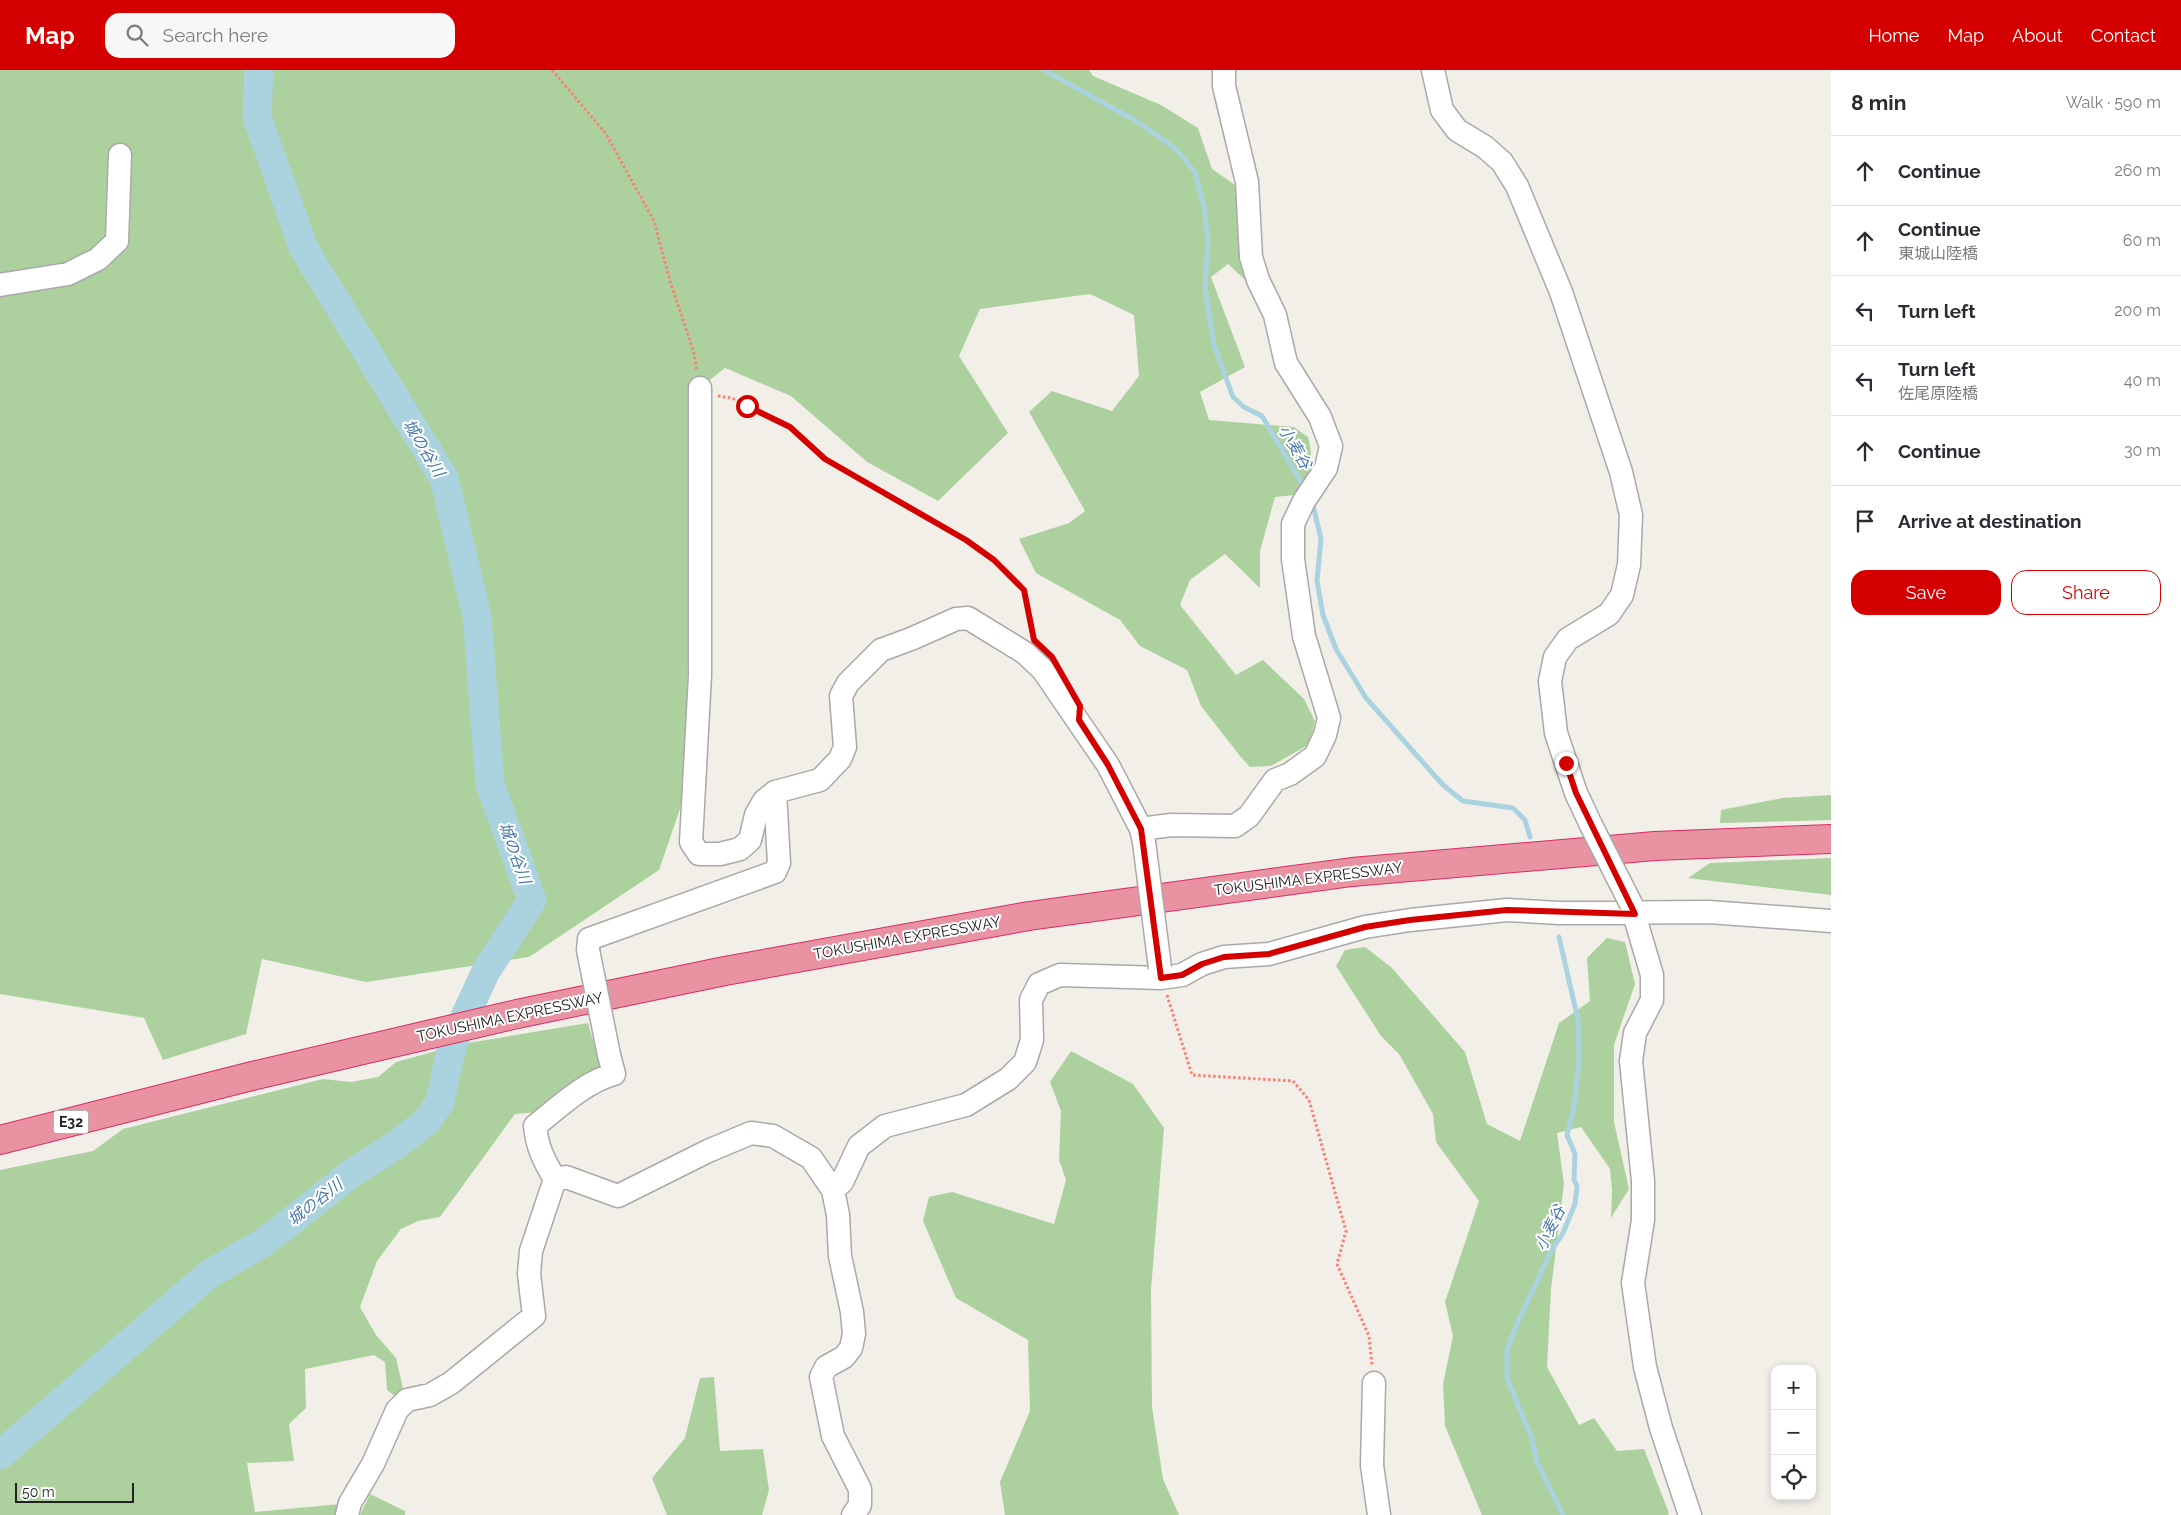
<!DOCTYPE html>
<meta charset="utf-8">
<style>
:root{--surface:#fff;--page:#f7f7f7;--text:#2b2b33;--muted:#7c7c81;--line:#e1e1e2;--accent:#d40000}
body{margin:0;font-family:Raleway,"Noto Sans JP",sans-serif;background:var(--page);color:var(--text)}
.controls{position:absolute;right:15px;bottom:15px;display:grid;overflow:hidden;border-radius:10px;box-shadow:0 2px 8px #0003}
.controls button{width:45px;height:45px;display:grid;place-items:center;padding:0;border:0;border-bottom:1px solid var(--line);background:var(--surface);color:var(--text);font:25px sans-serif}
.scale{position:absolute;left:15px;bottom:12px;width:119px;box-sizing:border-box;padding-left:5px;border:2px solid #222;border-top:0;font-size:14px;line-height:18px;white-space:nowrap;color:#222;-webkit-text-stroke:4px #fff;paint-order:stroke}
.stop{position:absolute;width:15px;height:15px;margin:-11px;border:4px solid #d40000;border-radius:50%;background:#fff}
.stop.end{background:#d40000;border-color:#fff;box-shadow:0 1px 5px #0008}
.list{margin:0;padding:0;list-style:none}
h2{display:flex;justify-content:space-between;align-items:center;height:65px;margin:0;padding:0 20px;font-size:21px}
h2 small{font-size:16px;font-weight:400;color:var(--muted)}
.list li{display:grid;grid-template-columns:32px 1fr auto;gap:15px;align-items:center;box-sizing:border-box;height:70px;padding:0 20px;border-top:1px solid var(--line)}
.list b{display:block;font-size:19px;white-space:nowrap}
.list p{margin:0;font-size:16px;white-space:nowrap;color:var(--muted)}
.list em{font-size:16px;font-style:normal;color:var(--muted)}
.actions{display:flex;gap:10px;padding:15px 20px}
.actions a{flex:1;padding:11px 0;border:1px solid var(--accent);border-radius:15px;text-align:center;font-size:18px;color:var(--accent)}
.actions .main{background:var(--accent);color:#fff}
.icon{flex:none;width:28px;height:28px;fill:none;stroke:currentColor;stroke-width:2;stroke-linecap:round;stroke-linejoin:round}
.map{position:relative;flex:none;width:1831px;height:1445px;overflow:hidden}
header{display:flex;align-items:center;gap:30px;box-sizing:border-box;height:70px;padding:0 25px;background:var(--accent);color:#fff}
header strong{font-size:24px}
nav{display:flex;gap:28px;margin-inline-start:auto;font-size:18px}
.search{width:350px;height:45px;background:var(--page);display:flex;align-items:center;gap:12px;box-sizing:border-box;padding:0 18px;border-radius:15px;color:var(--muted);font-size:19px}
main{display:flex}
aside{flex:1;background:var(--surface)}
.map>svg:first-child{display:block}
.forest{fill:#add19e}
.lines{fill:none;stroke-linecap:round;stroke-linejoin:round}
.stream{stroke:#aad3df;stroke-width:5}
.river{stroke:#aad3df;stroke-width:29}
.minor-casing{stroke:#a9a9a9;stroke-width:25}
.highway-casing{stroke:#dc2a67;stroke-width:30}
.path{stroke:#fa8072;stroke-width:3;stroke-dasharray:2.5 2.5;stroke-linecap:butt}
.minor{stroke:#fff;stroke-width:22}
.highway{stroke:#e892a2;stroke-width:28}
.minor-bridge-casing{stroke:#a9a9a9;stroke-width:25;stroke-linecap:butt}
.minor-bridge{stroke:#fff;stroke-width:22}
.route{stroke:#d40000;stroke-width:6}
.labels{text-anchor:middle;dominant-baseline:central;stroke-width:4;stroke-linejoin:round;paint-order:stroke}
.shield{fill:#fff;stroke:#646464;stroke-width:1}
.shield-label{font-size:14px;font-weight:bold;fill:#222}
.street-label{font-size:15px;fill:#222;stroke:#fff}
.water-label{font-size:16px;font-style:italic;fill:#4a7aab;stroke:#fff}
</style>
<header>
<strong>Map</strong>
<div class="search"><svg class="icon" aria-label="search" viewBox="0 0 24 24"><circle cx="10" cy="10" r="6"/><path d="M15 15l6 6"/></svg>Search here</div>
<nav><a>Home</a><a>Map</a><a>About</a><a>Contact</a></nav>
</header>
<main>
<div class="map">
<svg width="1831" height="1445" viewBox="0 0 1831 1445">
<rect width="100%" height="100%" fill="#f2efe9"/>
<path class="forest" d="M0 0H1089L1093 6 1161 35 1198 58 1212 99 1238 117 1254 218 1228 194 1211 207 1245 297 1200 322 1209 350 1294 357 1308 367C1315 396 1311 402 1294 425L1275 427 1260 481V518L1225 484 1190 510 1180 535 1236 605 1263 590 1304 629 1315 651 1310 674 1271 696 1250 697 1240 686 1201 636 1187 600 1140 576 1120 550 1036 503 1019 469 1069 453 1085 441 1029 342 1052 321 1112 341 1139 306 1134 245 1090 224 980 239 959 286 1008 363 938 431 867 392 791 326 725 298 692 324 690 539 683 730 659 800 529 887 366 912 262 889 246 964 163 990 144 948 0 924Z
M1831 725V750L1720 753 1721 740 1782 728Z
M1831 788V825L1688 808 1710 793Z
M1607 868 1625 872 1635 914 1614 975V1052L1629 1119 1611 1148 1612 1120 1610 1099 1581 1057 1557 1063 1564 1114 1551 1219 1547 1297 1579 1355 1594 1348 1617 1381 1644 1379 1669 1443 1668 1445H1482L1445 1356 1443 1314 1453 1266 1445 1232 1479 1131 1436 1072 1433 1044 1399 984 1381 966 1336 896 1345 880 1365 877 1391 897 1465 982 1487 1054 1520 1071 1559 953 1590 931 1587 888Z
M588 953 601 997 576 1010 540 1042 515 1044 440 1147 418 1151 401 1159 377 1191 360 1237 376 1265 396 1288 404 1323 396 1327 387 1320 385 1292 374 1285 305 1299 306 1338 289 1354 294 1391 247 1393 255 1442 340 1434 336 1445H0V1100L93 1081 123 1059 323 1009 351 1012 378 1007 396 992 462 974Z
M1071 981 1133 1014 1164 1058 1151 1220 1152 1337 1163 1409 1179 1445H1005L1000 1412 1030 1341 1028 1270 956 1228 923 1151 929 1127 952 1122 1054 1154 1066 1110 1059 1090 1061 1041 1050 1012Z
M714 1307 720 1381 763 1379 769 1420 762 1445H667L652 1408 685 1368 700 1308Z
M370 1424 405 1441V1445H360Z"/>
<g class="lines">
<path class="stream" d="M1044 0 1138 52 1176 79 1195 102 1204 137 1208 170 1205 219 1214 275 1233 327 1244 337 1262 346 1306 420
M1312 431 1321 469 1317 511 1323 545 1336 579 1366 628 1443 715 1463 731 1513 738 1525 750 1530 767
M1559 867 1578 950 1579 989 1574 1037 1567 1065 1575 1084 1574 1110 1577 1116 1575 1134 1563 1163 1550 1183 1516 1256 1507 1281V1308L1532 1369 1537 1392 1563 1445"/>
<path class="river" d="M0 1385 208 1205 267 1170 353 1102 392 1078 427 1051 440 1032 452 975 486 901 532 830 490 714 477 546 444 408 304 179 257 47 259 0"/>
<g class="minor-casing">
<path id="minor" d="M1433 0 1442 40 1457 60 1485 77 1502 92 1517 116 1561 222 1621 402 1631 445 1629 495 1622 525 1609 544 1568 569 1555 587 1550 611 1556 663 1576 723 1591 755
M0 215 68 204 98 189 117 171 120 85
M700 318V605L691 772 699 784H720L740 779 750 770 756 745 764 731 775 722 820 710 840 689 845 677 841 626 848 613 881 580 911 569 956 549 968 548 1025 583 1043 600 1108 695 1141 759 1144 772
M1141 759 1171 755 1235 756 1249 746 1275 710 1290 704 1315 686 1325 665 1329 648 1304 566 1293 489V454L1304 431 1326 398 1331 376 1320 347 1286 293 1275 245 1258 210 1251 187 1247 112 1224 16V0
M1631 834 1652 905V930L1635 963 1631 991 1643 1111V1150L1633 1213 1645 1297 1661 1358 1690 1445
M588 880 589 869 775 802 779 793 775 722
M555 1109 566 1107 618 1126 708 1081 751 1063 773 1066 811 1088 833 1120 838 1145 840 1186 852 1242 854 1264 851 1278 844 1287 826 1297 821 1307 833 1366 860 1419V1435L853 1445
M833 1120 842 1112 859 1076 885 1056 966 1035 1008 1009 1025 992 1032 970 1031 930 1039 914 1060 905 1161 908 1182 905 1202 894 1224 887 1269 884 1365 857 1410 850 1507 840 1559 843 1709 842 1831 851
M1374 1313 1372 1395 1379 1445
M347 1445 350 1433 373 1394 397 1340 407 1330 430 1325 451 1313 534 1246 529 1204 531 1181 555 1109C544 1091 537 1077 535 1056 559 1037 585 1012 614 1004L609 985"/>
</g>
<g class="highway-casing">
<path id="highway" d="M0 1070 252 1006 517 944 725 901 1029 846 1352 802 1655 776 1831 769"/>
</g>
<path class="path" d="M552 0 606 64 654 151 670 211 694 283 697 302
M718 326 732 328 790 357 825 389 966 470 994 491 1024 520 1034 567
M1167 925 1192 1005 1293 1011 1309 1030 1346 1161 1337 1194 1369 1266 1372 1295"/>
<use href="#minor" class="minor"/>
<use href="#highway" class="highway"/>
<g class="minor-bridge-casing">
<path id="minor-bridge" d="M1591 755 1631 834
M1144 772 1160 898
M588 880 609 985"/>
</g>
<use href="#minor-bridge" class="minor-bridge"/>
</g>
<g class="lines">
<path class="route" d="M747 336 790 357 825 389 966 470 994 490 1024 520 1034 570 1052 587 1080 636 1079 650 1108 695 1141 759 1161 908 1182 905 1202 894 1224 887 1269 884 1365 857 1410 850 1507 840 1635 844 1576 723 1566 693"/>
</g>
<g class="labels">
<rect class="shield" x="53.5" y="1040.5" width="35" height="23" rx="4"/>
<g class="shield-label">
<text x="71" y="1052">E32</text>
</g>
<g class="street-label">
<text transform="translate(1308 809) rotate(-7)">TOKUSHIMA EXPRESSWAY</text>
<text transform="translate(907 868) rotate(-10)">TOKUSHIMA EXPRESSWAY</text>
<text transform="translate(510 947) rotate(-12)">TOKUSHIMA EXPRESSWAY</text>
</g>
<g class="water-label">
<text transform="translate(1295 377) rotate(59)">小麦谷</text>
<text transform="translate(424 378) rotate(59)">城の谷川</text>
<text transform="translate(515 783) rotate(70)">城の谷川</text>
<text transform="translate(315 1132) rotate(-38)">城の谷川</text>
<text transform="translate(1550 1158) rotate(-64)">小麦谷</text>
</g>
</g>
</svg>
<div class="controls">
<button>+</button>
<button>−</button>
<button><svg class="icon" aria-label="locate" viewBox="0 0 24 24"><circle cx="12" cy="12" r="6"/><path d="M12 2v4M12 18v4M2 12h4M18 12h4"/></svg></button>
</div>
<div class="scale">50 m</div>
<div class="stop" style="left:747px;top:336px"></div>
<div class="stop end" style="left:1566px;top:693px"></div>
</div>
<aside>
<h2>8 min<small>Walk · 590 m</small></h2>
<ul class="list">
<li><svg class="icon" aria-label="ahead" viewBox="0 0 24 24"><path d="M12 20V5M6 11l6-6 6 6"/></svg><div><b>Continue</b></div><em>260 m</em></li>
<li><svg class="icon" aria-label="ahead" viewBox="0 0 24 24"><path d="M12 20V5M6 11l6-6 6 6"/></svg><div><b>Continue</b><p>東城山陸橋</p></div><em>60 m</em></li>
<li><svg class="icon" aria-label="left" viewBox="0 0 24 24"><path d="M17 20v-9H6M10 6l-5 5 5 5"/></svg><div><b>Turn left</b></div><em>200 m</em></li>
<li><svg class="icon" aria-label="left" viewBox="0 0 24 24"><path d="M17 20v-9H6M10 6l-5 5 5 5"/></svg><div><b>Turn left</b><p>佐尾原陸橋</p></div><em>40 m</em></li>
<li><svg class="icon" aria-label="ahead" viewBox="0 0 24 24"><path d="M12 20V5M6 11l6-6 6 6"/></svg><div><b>Continue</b></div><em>30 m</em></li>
<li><svg class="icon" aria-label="arrive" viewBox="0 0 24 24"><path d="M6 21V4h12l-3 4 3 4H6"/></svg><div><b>Arrive at destination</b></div></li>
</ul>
<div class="actions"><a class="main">Save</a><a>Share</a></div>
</aside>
</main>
